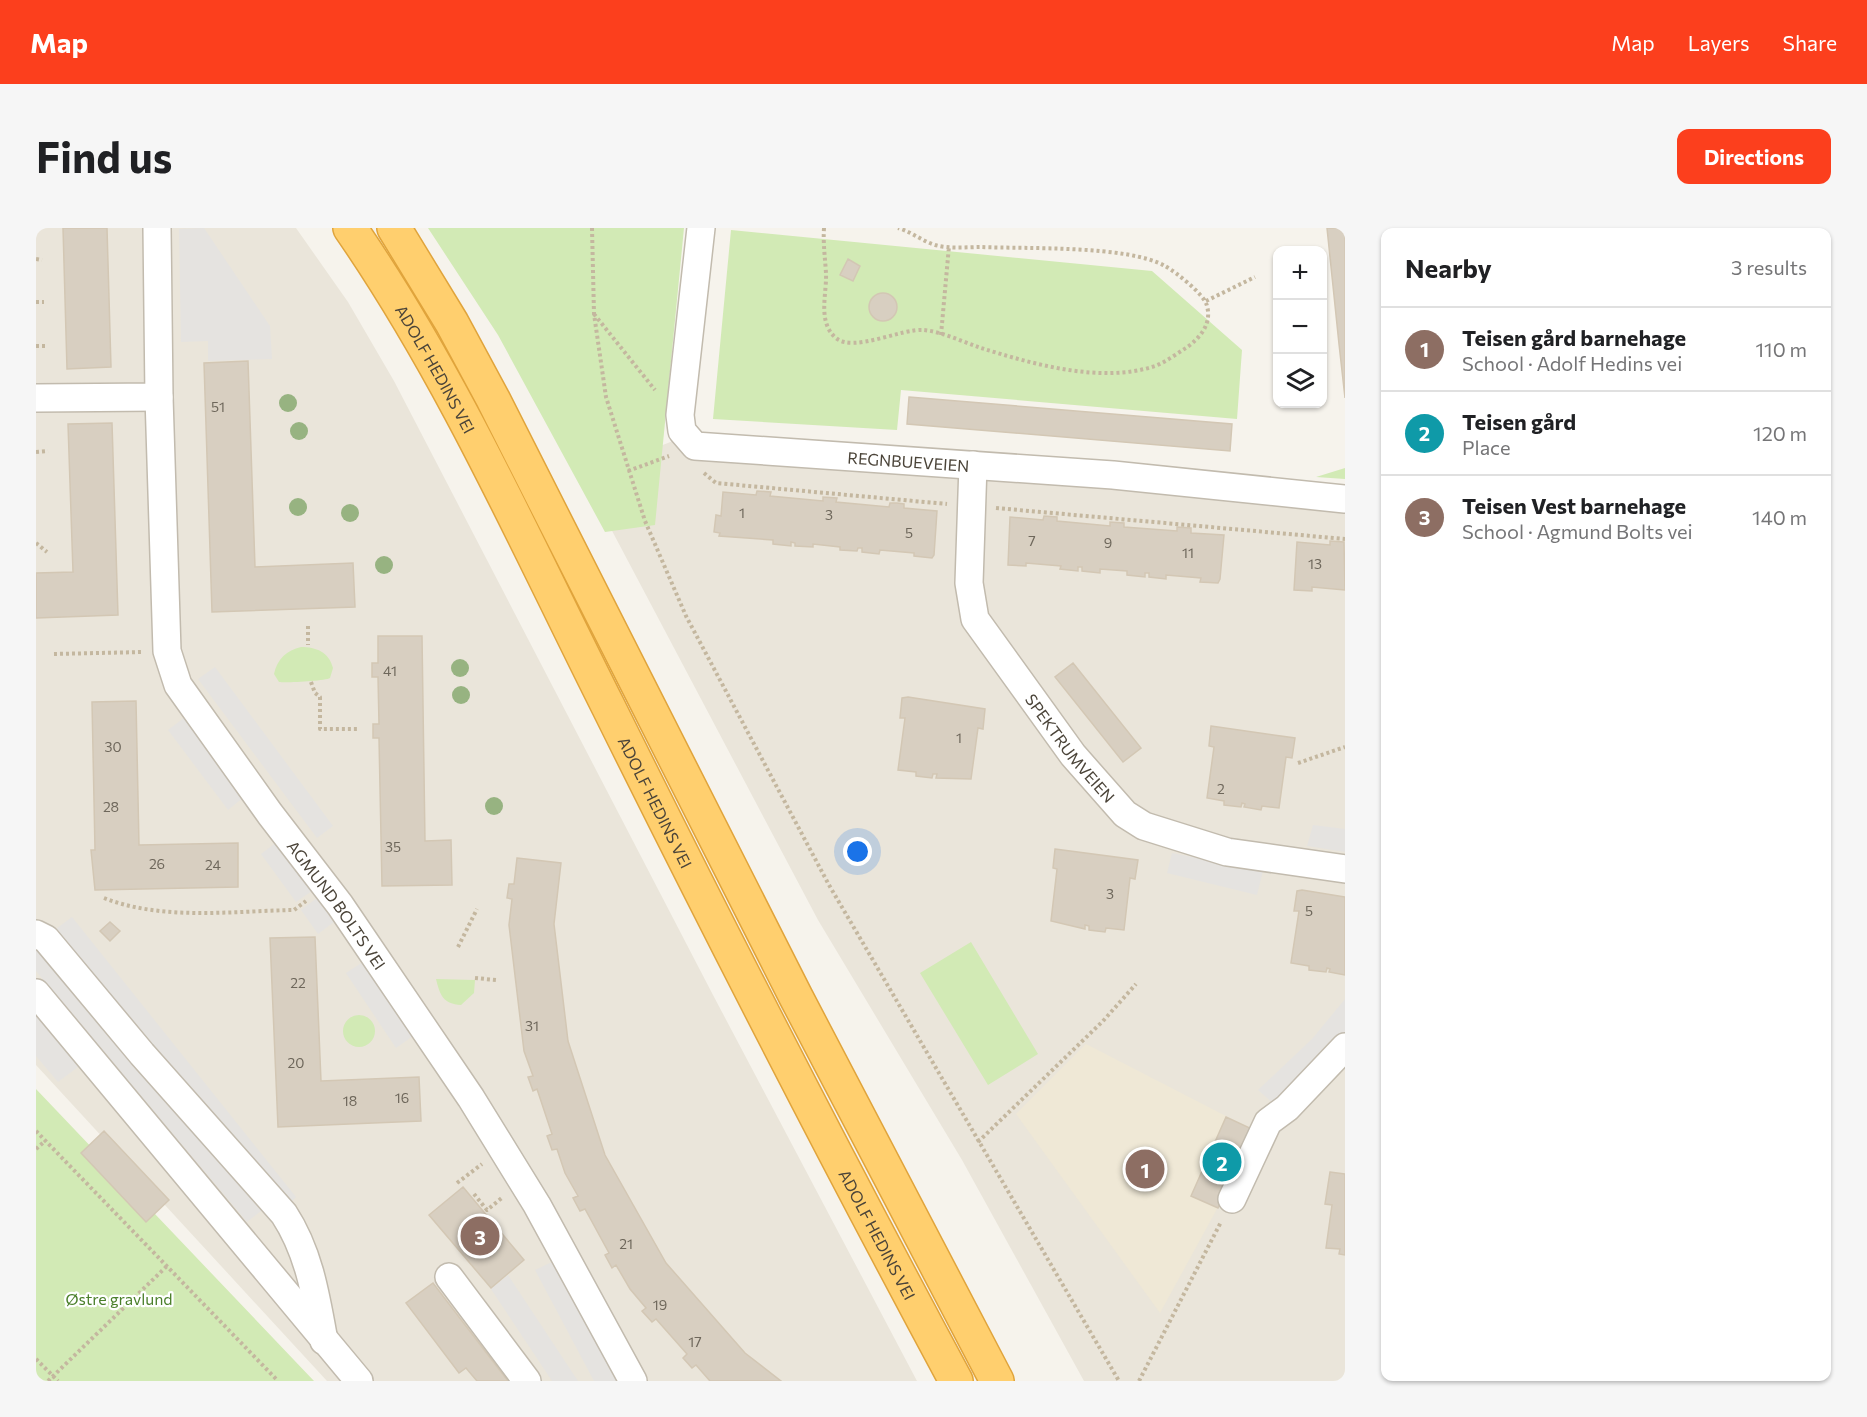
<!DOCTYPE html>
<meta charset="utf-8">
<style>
:root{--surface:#fff;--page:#f6f6f6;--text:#202124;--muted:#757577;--line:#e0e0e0;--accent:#fc3f1d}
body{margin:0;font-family:Commissioner,sans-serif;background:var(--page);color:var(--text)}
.controls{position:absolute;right:18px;top:18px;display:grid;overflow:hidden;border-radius:12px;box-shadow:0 2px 4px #0004}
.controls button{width:54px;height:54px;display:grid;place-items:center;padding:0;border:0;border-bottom:2px solid var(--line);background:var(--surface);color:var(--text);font:30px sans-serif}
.you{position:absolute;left:822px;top:624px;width:21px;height:21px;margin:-15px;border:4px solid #fff;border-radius:50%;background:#1a73e8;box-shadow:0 0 0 9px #1a73e833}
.badge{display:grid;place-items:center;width:39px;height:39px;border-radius:50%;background:var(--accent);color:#fff;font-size:20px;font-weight:700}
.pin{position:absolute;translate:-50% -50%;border:3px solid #fff;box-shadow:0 2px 6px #0006}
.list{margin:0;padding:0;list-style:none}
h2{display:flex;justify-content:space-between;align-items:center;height:78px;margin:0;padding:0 24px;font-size:26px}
h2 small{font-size:20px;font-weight:400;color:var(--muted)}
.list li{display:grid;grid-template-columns:39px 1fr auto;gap:18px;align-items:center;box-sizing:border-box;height:84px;padding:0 24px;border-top:2px solid var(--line)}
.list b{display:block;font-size:22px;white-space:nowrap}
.list p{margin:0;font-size:20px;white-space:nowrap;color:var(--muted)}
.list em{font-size:20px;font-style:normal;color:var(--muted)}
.icon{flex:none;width:33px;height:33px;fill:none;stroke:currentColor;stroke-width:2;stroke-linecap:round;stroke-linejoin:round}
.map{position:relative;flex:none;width:1309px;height:1153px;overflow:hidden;border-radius:12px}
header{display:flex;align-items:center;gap:36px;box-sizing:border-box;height:84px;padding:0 30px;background:var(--accent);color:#fff}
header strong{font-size:28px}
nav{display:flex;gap:33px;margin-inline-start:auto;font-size:21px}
.intro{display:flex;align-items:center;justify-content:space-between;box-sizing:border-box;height:144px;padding:0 36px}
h1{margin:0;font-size:42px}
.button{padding:15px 27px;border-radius:12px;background:var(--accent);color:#fff;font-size:21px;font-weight:700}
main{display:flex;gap:36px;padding:0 36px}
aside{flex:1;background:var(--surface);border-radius:12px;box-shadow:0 2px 4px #0004}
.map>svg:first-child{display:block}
.residential{fill:#eae5da}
.education{fill:#efe8d6}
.green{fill:#d2eab5}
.parking{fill:#e5e3e0}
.building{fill:#d8cfc1;stroke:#d3c7b4;stroke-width:1.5}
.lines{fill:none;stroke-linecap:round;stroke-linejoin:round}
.minor-casing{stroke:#c2bbae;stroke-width:30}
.highway-casing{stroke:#e0a43c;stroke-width:36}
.path{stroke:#c4b79f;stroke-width:4;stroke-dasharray:3 3;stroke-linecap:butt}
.minor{stroke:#fff;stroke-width:27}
.highway{stroke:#ffcf6e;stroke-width:33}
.tree{fill:#97b381}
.labels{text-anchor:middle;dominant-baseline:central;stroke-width:4.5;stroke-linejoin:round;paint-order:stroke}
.number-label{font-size:14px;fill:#6e675b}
.street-label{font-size:16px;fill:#4b4439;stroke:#fff}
.park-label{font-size:16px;fill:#4a7f2a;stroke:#fff}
</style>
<header>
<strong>Map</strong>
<nav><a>Map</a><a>Layers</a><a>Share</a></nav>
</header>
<div class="intro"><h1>Find us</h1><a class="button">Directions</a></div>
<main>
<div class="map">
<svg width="1309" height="1153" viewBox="0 0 1309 1153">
<rect width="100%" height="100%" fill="#f6f3ec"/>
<path class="residential" d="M0 0H260L312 74 358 153 677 767 881 1153H291L0 837Z
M655 206 1309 278V1153H1048L926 932 782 692 547 248Z"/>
<path class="education" d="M1050 816 1217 902 1181 981 1124 1085 980 886Z"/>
<path class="green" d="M392 0H648L619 297 569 304 462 107Z
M695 2 1116 43 1206 122 1201 191 865 162 861 202 677 191Z
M1309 240V251L1280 249Z
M265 419C280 419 293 424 297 440L294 450C289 453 250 455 243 454L238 446C241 431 251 422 265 419Z
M935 714 1002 826 952 857 884 745Z
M400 751 439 752 438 765 425 777C407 776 404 767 400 751Z
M307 803a16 16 0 1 1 32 0a16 16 0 1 1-32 0Z
M0 861 278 1153H0Z"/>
<path class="parking" d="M168 0 234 98 236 131 172 133V113L145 114 143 1Z
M179 439 297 598 281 610 162 451Z
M148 490 208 569 192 582 132 502Z
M1277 597 1309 601V624L1271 618Z
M241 614 276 663 260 674 225 626Z
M1136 625 1227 643 1221 667 1131 645Z
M281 670 298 694 282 706 265 682Z
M36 689 260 969 252 978 229 980 211 994 0 743V716Z
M327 734 377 808 360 820 310 745Z
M1309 771V806L1238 876 1222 862 1276 811Z
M0 784 46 836 22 854 0 828Z
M518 1033 581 1153H558L499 1042Z
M472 1047 542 1153H516L455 1061Z"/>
<path class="building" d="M27 0H71L75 139 31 141Z
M1291 0H1309V170L1303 116Z
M812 31 824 38 817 53 804 47Z
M833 79a14 14 0 1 1 28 0a14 14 0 1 1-28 0Z
M212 133 219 339 317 335 319 379 176 384 168 135Z
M873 169 1196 196 1194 223 871 196Z
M76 195 82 387 0 390V345L37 344 32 196Z
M721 263 735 264 734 268 787 273V269L801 270 800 274 853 279 854 275H861L868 276V280L901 283 898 327 896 330 878 328V325L844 322 843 326 826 324V320H822L821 323 804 322V319L777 316V319L759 318V315L755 314V318L737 316V312L683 308 684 305 678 304 680 287 685 288 687 264 720 267Z
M1008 288 1021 289V293L1074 298V294L1088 295V299L1141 303V299L1155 300V305L1188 307 1184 351 1182 355 1164 354 1165 350 1130 347V351L1113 349V345H1109V349L1091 347V343L1064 341V345L1046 343V339H1042V343L1024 341 1025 338 990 335V338L972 337 974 289 1007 292Z
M1294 313 1308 314 1309 362 1276 359V363L1258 362 1261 314 1294 317Z
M342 408H386L389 613 415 612 416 657 346 658 343 510H337V496H343L342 449H336V435H342Z
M1037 435 1105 520 1087 534 1019 449Z
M872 469 949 481 947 501 942 500 935 551 900 550 901 546H897L896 550 880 548V544L862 542 869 490H864L866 470Z
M100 473 103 617 202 615V659L59 662 55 622H59L56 474Z
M1175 498 1259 510 1256 530 1250 529 1243 580 1226 578 1225 582 1208 579 1209 576 1206 575 1205 579 1188 577V573L1171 570 1178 519 1173 518Z
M1019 621 1102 632 1099 651 1094 650 1088 702 1070 700 1069 704 1053 702V698L1049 697V701L1015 693 1021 641 1017 640Z
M481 630 525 635 518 696 532 813 569 927 630 1035 709 1125 745 1153H674L660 1137 656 1140 647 1130 651 1126 620 1091 616 1094 606 1083 610 1080 594 1061 580 1037 576 1040 569 1027 573 1025 549 981 544 983 537 970 542 968 529 945 521 921 516 922 511 908 516 906 501 861 497 863 492 849 497 848 488 823 473 697 476 671 471 670 473 656H478Z
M1266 662 1309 669V747L1293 744 1294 741 1291 740 1290 744 1273 742V738L1255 735 1263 683H1258L1261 663Z
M74 694 84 703 74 713 64 703Z
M279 709 285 853 383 849 385 893 242 899 234 710Z
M1190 889 1216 901 1182 980 1155 968Z
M68 903 133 972 110 994 45 925Z
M1294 944 1309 946V1027L1303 1026 1304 1021 1290 1020 1296 977 1289 976Z
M427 959 488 1032 455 1060 393 987Z
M397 1055 472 1153H441L430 1140 423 1145 370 1075Z"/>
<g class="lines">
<g class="minor-casing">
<g id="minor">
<path id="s1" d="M665 0 644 187 646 203 659 218 1077 247 1309 271"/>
<path id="s2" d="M123 169 131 423 142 457 234 586 304 677 435 870 501 977 597 1153"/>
<path d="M0 170 123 169 121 0"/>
<path id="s3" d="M937 237 933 355 939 391 1037 527 1089 586 1108 598 1191 624 1309 641"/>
<path d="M0 706 10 711 106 826 248 986C273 1024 280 1068 288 1113"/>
<path d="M0 765 323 1153"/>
<path d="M1196 971 1232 894 1251 880 1309 819"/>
<path d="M413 1049 491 1153"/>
</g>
</g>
<g class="highway-casing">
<g id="highway">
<path id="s4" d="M314 0C417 149 491 317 572 478 684 704 800 930 920 1153"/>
<path d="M358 0 416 95 457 171 760 769 961 1153"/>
</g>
</g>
<path class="path" d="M556 0 558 86 570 169 609 293 650 388 793 657 1083 1153
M788 0C787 16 789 29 790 45 791 66 781 94 800 110 817 125 866 100 888 102 907 104 927 114 945 120 997 136 1065 156 1119 138 1130 134 1140 126 1150 120 1164 110 1176 96 1171 78 1169 67 1140 44 1129 38 1092 17 990 21 945 19 931 19 913 21 899 17 886 13 876 4 862 0
M0 31 6 32
M1170 73 1219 49
M0 74H8
M558 86 619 162
M905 107 913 18
M0 118H9
M0 224 12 223
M592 243 633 228
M668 245 680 255 911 276
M960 280 1309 311
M0 315 11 324
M272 398V417
M18 426 107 424
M275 454 279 465 284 469V501H323
M1262 535 1309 519
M68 670C127 693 196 683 258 682L270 673
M422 719 441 681
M439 750 460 752
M0 903 242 1153
M942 914 1067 793 1100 756
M0 921 9 913
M421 955 446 936
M438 966 451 982 467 969
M0 1131 22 1153
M12 1153 131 1038
M1103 1153 1185 994"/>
<use href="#minor" class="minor"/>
<use href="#highway" class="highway"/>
</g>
<g class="tree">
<circle cx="252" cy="175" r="9"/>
<circle cx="263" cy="203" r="9"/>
<circle cx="262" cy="279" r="9"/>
<circle cx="314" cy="285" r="9"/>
<circle cx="348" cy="337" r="9"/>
<circle cx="424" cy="440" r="9"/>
<circle cx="425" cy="467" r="9"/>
<circle cx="458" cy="578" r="9"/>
</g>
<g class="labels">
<g class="number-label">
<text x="182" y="178">51</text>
<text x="706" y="284">1</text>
<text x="793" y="286">3</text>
<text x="873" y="304">5</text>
<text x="996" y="312">7</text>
<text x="1072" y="314">9</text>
<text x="1152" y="324">11</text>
<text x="1279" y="335">13</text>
<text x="354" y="442">41</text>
<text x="923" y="509">1</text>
<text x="77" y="518">30</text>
<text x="1185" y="560">2</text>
<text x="75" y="578">28</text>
<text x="357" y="618">35</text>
<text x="121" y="635">26</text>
<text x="177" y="636">24</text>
<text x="1074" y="665">3</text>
<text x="1273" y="682">5</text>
<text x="262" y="754">22</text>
<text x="496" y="797">31</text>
<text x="260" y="834">20</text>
<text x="366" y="869">16</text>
<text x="314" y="872">18</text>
<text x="590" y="1015">21</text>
<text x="624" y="1076">19</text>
<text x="659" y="1113">17</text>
</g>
<g class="street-label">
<text stroke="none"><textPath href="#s4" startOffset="165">ADOLF HEDINS VEI</textPath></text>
<text stroke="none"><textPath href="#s1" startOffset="438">REGNBUEVEIEN</textPath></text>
<text stroke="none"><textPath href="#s3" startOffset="315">SPEKTRUMVEIEN</textPath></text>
<text stroke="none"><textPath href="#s4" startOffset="651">ADOLF HEDINS VEI</textPath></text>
<text stroke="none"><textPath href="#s2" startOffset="561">AGMUND BOLTS VEI</textPath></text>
<text stroke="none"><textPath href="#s4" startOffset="1137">ADOLF HEDINS VEI</textPath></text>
</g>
<g class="park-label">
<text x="83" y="1070">Østre gravlund</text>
</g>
</g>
</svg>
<div class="controls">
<button>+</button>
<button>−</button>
<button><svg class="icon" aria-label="layers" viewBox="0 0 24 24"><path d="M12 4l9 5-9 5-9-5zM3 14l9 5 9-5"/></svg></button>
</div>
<div class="you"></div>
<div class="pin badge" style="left:1109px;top:941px;background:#8d6e63">1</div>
<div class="pin badge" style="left:1186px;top:934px;background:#0f9aa8">2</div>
<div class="pin badge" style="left:444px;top:1008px;background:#8d6e63">3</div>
</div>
<aside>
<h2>Nearby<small>3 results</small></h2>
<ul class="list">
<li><span class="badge" style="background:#8d6e63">1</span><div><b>Teisen gård barnehage</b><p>School · Adolf Hedins vei</p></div><em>110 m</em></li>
<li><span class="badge" style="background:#0f9aa8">2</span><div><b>Teisen gård</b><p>Place</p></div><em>120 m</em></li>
<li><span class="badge" style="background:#8d6e63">3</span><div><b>Teisen Vest barnehage</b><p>School · Agmund Bolts vei</p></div><em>140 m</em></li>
</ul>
</aside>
</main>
